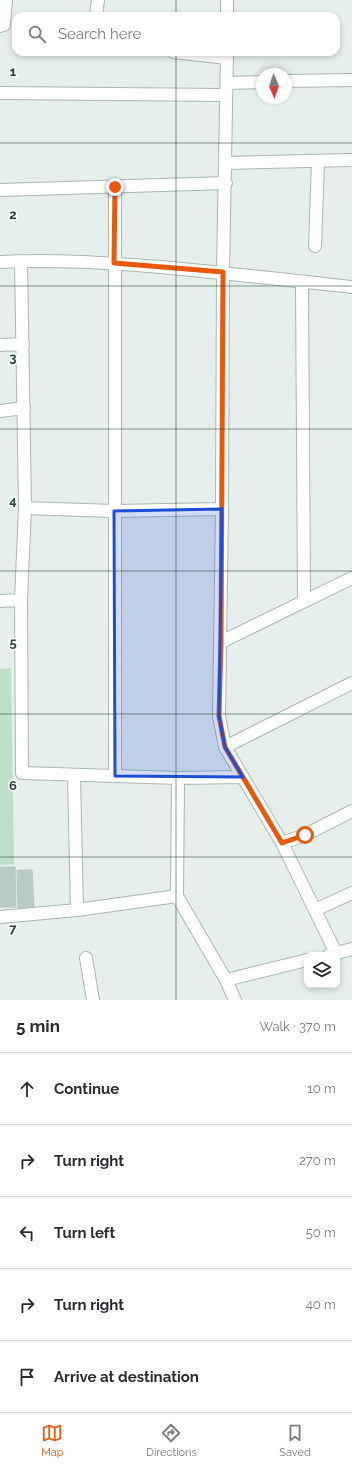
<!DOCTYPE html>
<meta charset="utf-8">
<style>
:root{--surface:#fff;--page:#f2f2f3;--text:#2b2b33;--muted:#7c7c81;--line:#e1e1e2;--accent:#ea580c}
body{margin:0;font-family:Raleway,sans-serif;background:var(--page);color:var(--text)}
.controls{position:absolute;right:12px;bottom:12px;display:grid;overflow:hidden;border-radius:8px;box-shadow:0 2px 6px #0003}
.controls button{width:36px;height:36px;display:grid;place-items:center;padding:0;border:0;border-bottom:1px solid var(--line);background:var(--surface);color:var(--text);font:20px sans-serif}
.compass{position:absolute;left:256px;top:68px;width:36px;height:36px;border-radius:50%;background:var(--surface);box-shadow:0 2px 6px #0003;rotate:178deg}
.stop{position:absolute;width:12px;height:12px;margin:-9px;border:3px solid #ea580c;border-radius:50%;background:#fff}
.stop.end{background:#ea580c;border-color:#fff;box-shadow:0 1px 4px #0008}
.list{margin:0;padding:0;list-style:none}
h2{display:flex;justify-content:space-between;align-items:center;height:52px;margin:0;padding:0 16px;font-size:17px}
h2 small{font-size:13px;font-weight:400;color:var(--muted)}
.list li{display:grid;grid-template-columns:26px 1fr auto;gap:12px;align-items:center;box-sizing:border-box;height:72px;padding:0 16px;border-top:1px solid var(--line)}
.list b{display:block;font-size:15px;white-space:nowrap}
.list em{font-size:13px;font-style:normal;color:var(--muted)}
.icon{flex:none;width:22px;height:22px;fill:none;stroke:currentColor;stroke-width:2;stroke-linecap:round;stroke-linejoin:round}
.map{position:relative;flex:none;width:352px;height:1000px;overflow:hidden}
.search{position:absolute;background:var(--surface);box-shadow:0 2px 6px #0003;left:12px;right:12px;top:12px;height:44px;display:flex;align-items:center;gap:10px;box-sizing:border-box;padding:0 14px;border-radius:12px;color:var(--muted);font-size:15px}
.sheet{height:412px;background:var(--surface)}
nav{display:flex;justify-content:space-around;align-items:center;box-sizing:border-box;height:56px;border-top:1px solid var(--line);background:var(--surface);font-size:11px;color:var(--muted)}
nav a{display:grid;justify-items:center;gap:2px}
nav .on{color:var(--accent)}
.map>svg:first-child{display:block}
.green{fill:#bfe0c8}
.building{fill:#bbcac4;stroke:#b8c9c2}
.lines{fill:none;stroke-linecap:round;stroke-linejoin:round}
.minor-casing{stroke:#a8b8b2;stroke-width:14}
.minor{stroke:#fff;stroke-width:12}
.route{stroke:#ea580c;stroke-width:5}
.marked{fill:#1d4ed8;fill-opacity:0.2;stroke:#1d4ed8;stroke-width:3;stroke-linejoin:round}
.grid{fill:none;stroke:#24423a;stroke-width:1;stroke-opacity:0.55}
.grid-label{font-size:13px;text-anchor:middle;font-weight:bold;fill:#24423a;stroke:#f7fbf9;stroke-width:3.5;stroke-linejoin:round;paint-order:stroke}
</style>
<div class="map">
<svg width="352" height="1000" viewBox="0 0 352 1000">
<rect width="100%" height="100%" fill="#e6efeb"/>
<path class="green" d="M11 668 14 864 0 865V669Z"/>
<path class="building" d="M0 867H15L16 907H0Z
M17 870H32L34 908H18Z"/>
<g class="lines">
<g class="minor-casing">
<path id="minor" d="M96 16 98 0
M227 16V0
M0 26 4 25 6 0
M173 52 227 58
M227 52 223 272 222 509 219 716 225 747 282 843 305 835 352 811
M286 81 352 80
M227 83 262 82
M0 93 226 95
M225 163 352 160
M115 187V776
M0 190 226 183
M315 246 318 161
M21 261 25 508 21 600 22 773 178 778 243 777
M0 262C53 259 108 263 161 267 225 273 288 280 352 287
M302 282 304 601
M0 345 23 344
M0 411 24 408
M25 508 114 511 222 509
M0 601 21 600
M221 642 352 578
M225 747 352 683
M74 776 77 910
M178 778 177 896 226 980 235 1000
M282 843 336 953
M315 910 352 893
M0 917 77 910 177 896
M329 955 352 949
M86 958 93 1000
M226 980 307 960"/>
</g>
<use href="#minor" class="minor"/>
</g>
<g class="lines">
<path class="route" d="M115 187 114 263 223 272 221 642 219 716 225 747 282 843 305 835"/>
</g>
<path class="marked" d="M222 509 219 716 225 747 243 777 115 776 114 511Z"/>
<path class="grid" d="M176 0V16M176 52V1000M0 143H352M0 286H352M0 429H352M0 571H352M0 714H352M0 857H352"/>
<g class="grid-label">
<text x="13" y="76">1</text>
<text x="13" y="219">2</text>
<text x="13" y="362">3</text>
<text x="13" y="505">4</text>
<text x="13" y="647">5</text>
<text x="13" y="790">6</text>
<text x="13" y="933">7</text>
</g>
</svg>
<div class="controls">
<button><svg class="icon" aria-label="layers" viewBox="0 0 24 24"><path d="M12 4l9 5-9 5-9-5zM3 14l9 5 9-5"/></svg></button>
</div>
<svg class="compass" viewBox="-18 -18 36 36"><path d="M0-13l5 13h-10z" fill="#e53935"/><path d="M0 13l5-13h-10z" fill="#7c7c81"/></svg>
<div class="stop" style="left:305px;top:835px"></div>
<div class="stop end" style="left:115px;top:187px"></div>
<div class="search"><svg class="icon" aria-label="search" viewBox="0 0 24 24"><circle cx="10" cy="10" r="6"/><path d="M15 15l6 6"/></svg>Search here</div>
</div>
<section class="sheet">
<h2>5 min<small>Walk · 370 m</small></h2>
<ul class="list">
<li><svg class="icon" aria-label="ahead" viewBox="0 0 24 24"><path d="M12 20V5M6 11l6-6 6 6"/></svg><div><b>Continue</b></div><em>10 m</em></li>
<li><svg class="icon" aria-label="right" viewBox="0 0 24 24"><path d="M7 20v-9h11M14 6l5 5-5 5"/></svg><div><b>Turn right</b></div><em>270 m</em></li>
<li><svg class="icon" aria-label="left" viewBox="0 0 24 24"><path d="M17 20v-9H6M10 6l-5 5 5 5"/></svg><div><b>Turn left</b></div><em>50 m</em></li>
<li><svg class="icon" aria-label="right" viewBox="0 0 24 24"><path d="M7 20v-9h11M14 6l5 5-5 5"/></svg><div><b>Turn right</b></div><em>40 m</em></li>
<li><svg class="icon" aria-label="arrive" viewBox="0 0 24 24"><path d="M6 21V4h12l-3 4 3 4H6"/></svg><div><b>Arrive at destination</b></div></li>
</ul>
</section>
<nav>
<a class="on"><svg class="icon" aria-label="map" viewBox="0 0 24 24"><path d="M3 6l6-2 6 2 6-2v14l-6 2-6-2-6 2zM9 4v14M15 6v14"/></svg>Map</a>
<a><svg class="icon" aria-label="directions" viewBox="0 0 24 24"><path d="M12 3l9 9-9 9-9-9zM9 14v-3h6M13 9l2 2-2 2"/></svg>Directions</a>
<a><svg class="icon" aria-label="saved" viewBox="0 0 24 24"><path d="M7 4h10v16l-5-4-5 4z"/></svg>Saved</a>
</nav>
